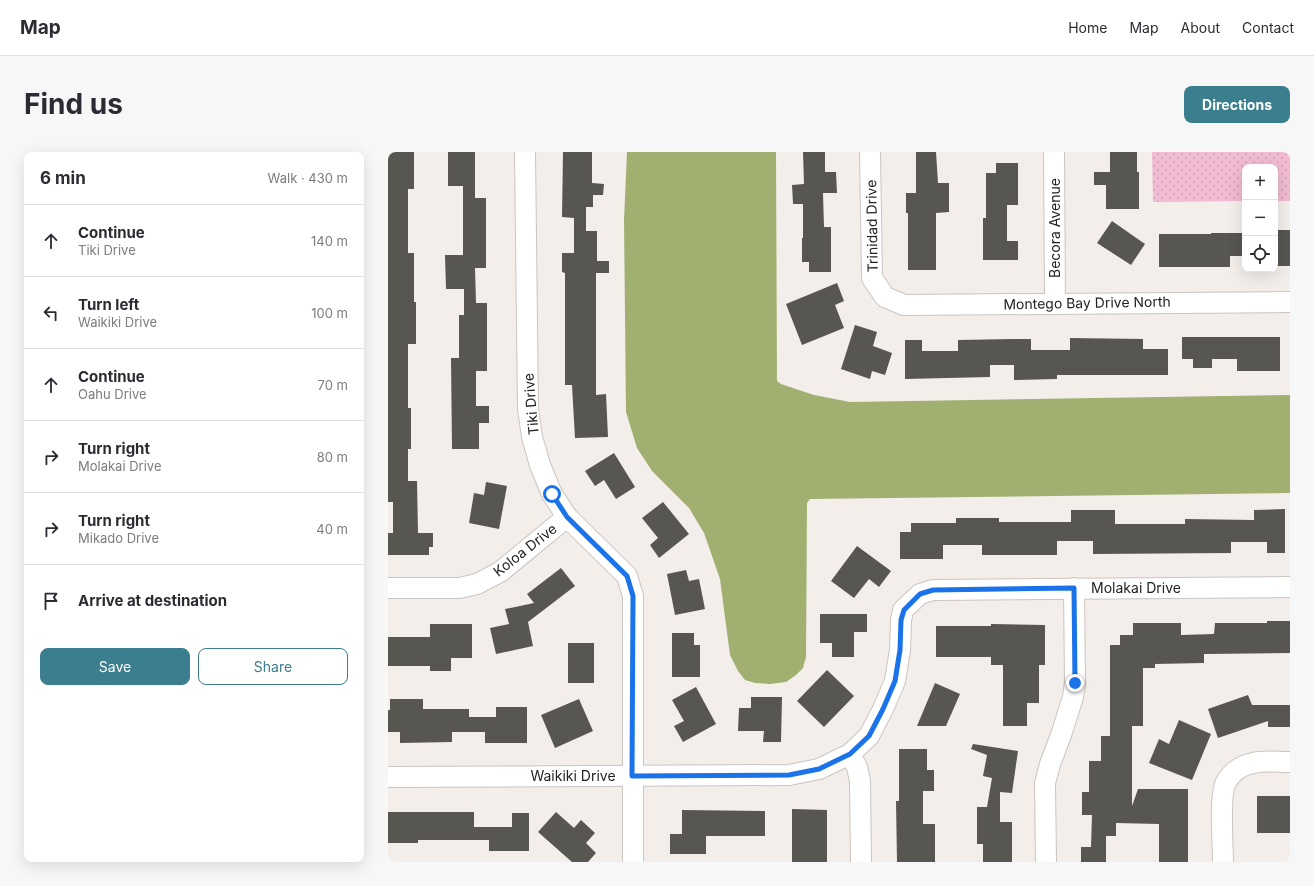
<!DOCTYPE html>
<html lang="en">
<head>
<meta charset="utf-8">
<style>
  body { margin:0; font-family:Inter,sans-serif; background:#f7f7f7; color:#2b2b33 }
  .controls { position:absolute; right:12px; top:12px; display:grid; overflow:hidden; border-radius:8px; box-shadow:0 4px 16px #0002 }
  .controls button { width:36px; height:36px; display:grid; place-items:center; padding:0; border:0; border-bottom:1px solid #e1e1e2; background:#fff; color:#2b2b33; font:20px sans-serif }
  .stop { position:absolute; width:12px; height:12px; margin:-9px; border:3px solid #1a73e8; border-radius:50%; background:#fff }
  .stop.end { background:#1a73e8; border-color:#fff; box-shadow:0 1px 4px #0008 }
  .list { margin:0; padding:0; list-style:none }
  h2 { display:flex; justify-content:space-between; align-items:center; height:52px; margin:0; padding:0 16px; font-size:17px }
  h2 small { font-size:13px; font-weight:400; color:#7c7c81 }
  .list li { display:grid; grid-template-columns:26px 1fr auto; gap:12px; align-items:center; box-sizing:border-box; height:72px; padding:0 16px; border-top:1px solid #e1e1e2 }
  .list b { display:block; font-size:15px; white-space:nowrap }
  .list p { margin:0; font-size:13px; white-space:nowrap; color:#7c7c81 }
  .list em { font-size:13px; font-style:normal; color:#7c7c81 }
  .actions { display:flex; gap:8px; padding:12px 16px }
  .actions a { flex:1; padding:9px 0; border:1px solid #3b7e8e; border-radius:8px; text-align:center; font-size:14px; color:#3b7e8e }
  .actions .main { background:#3b7e8e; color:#fff }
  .icon { flex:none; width:22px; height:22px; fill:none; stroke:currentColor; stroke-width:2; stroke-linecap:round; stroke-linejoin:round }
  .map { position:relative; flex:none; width:902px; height:710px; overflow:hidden; border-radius:8px }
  header { display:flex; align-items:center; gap:24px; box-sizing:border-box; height:56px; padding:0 20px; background:#fff; border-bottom:1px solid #e1e1e2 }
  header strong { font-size:19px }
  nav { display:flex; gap:22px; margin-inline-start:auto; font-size:14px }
  .intro { display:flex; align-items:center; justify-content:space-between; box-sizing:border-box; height:96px; padding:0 24px }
  h1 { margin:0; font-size:28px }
  .button { padding:10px 18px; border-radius:8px; background:#3b7e8e; color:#fff; font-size:14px; font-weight:700 }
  main { display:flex; gap:24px; padding:0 24px }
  aside { flex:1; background:#fff; border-radius:8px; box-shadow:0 4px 16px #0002 }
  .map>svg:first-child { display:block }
</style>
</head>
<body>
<header>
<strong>Map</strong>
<nav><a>Home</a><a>Map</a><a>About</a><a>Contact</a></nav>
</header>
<div class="intro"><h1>Find us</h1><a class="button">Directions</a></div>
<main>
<aside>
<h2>6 min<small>Walk · 430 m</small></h2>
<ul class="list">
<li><svg class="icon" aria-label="ahead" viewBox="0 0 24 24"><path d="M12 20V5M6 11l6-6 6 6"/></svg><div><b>Continue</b><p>Tiki Drive</p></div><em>140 m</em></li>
<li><svg class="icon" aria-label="left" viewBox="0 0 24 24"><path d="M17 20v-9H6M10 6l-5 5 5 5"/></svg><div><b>Turn left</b><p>Waikiki Drive</p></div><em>100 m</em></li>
<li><svg class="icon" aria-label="ahead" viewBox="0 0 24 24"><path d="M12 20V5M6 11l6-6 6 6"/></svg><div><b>Continue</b><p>Oahu Drive</p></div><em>70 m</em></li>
<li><svg class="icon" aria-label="right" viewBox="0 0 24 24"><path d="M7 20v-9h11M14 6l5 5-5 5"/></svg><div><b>Turn right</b><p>Molakai Drive</p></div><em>80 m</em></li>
<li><svg class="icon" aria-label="right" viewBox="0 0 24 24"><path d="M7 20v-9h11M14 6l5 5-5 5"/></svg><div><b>Turn right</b><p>Mikado Drive</p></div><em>40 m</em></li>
<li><svg class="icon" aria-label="arrive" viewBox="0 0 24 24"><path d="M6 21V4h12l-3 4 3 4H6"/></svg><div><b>Arrive at destination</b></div></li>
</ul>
<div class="actions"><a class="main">Save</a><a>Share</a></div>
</aside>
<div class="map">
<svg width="902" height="710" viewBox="0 0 902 710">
  <defs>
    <pattern id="grass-dots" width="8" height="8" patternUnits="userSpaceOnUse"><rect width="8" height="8" fill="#f1bbd2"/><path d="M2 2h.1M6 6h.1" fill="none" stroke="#cea0b4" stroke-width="1.8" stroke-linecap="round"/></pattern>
  </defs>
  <rect width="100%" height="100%" fill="#f3eeea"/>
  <!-- grass -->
  <path fill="url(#grass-dots)" d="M764,0H902V49H887V15H857V49L765,50Z"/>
  <!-- water -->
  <path fill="#a1b071" d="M239,0H388L389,229L393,232L426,243L462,250L902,243V341L422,347L419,351L418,505L415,516L408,523L398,530L382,532L367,531L357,528L350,519L342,503L332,427L316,381L301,356L264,319L249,296L238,260L236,68Z"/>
  <!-- building -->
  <g fill="#585651">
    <path d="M0,0H26V37H20V101H26V150H28V192H20V256H23V297H20V329H29L30,381H45V395H41V403H0V381H5V350H0Z"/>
    <path d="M60,0H87V46H98V116H87L88,151H99V219H88V254H101V271H91V297H64L63,206H71V163H76V137H58L57,103H75V34H60Z"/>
    <path d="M175,0H204V31L216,32L215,43H205V55H198V79H209V109H221V121H208V243L218,242L220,285L187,286L184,233H177V121L174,120V101H186V66L174,65Z"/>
    <path d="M415,0H437V20H448L449,41H435L436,75H443V120H421V110H414V86H415V52H405L404,33L416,32Z"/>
    <path d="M528,0H548L550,31H561V60L548,61V118H520V61H518V41H528Z"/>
    <path d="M722,0H749V20H751V57H718V33H706V20H722Z"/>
    <path d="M608,11H630V53H619V89H630V108H595V66H598V21H608Z"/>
    <path d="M724,69L757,92L743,113L709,91Z"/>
    <rect x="887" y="78" width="15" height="36"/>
    <path d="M823,81H857V104H842V115H771V82H823Z"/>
    <path d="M449,131L456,149L447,153L456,176L414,193L398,152Z"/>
    <path d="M467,173L489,180L485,194L504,201L497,223L484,219L482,227L453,217Z"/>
    <path d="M794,185H892V219H849V207H824V216H805V207H794Z"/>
    <path d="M682,186L755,187V197H780V223H669V227L626,228V213H602V225L517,227V188H534V199H570V188L626,187H643V198H682Z"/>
    <path d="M226,301L247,335L228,347L216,328L207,334L197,319Z"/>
    <path d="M98,330L119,334L111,377L81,371L86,341L96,343Z"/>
    <path d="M275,350L301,382L271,406L262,393L270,386L254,366Z"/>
    <path d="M897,357V401H879V390H843V401L705,402V389H669V403H594V393H555V407H512V380H523V371H568V366H611V370H683V358H727V372H797V367L866,368V358Z"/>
    <path d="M469,394L503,419L491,435L481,427L466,446L443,429Z"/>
    <path d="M173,416L187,434L140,470L145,494L108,502L102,476L121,472L117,457L146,451L139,442Z"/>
    <path d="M298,418L301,429L311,427L317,457L287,463L279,422Z"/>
    <path d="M432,462H479V480H466V505H444V491H432Z"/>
    <path d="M879,469H902V501L816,502V511L767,512V516H755V574H744V654L750,637H800V710H771V672L728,671V684H718V710H693V695H703L704,663H694V640H701V609H713V584H722V493H732V483H745V471H793V483L826,482L827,471H879Z"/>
    <path d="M42,472H84V506H63V519H42V514H0V485H42Z"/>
    <path d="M603,472L657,473V513H651V551H639V574H615V513H603V505H548V474H603Z"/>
    <path d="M284,481H306V493H312V525H284Z"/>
    <rect x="180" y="491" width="26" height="40"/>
    <path d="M439,518L466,544L436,575L409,549Z"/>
    <path d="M547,531L572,542L558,574H529Z"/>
    <path d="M308,535L328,572L295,590L286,574L296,569L284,548Z"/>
    <path d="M860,543L864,553H902V575H880V569L830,586L820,557Z"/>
    <path d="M363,545H394L393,590H375L376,579H350L351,556H363Z"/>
    <path d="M2,547H35V557H81V565H108V555H139V591H97V580H64V590L12,591V580H0V558H2Z"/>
    <path d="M191,547L205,579L167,596L153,563Z"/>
    <path d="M791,568L823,582L804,628L761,611L771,587L781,592Z"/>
    <path d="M585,592L630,599L624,641L612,640V670H624V710H595V692H589V655H599L604,626L595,624L599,603L583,597Z"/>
    <path d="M511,597H539V618H546V639H535V672H547V710H509L508,649H511Z"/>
    <rect x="869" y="644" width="33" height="37"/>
    <path d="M404,657L439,658V710H404Z"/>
    <path d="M294,658L377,659V684H318V702H282V682H294Z"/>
    <path d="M0,660H86V675H124V661H141V699H101V688H30V691H0Z"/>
    <path d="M168,660L186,676L193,668L207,681L198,691L208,701L200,710H184L150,680Z"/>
  </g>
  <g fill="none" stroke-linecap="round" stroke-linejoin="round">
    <!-- minor casing -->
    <g stroke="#cac5c1" stroke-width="22">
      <g id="minor">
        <path d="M137,0L140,257L144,285L152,313L164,342L179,365L239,424L245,444V710"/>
        <path d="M482,0L484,126L497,145L516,153L902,150"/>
        <path d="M666,0L667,151"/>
        <path d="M0,436H71L89,432L112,420L179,365"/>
        <path d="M0,625L401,623L431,617L462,602"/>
        <path d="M473,710L472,629L469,615L462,602L481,584L495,557L507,529L512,498L513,468L515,458L532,442L545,438L902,435"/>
        <path d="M658,710L657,631L662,612L673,583L685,545L687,531L686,436"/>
        <path d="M835,710C835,693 831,643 838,630C844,620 854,613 865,611C876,608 890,610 902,610"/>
      </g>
    </g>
    <!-- minor -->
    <use href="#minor" stroke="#fff" stroke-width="20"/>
  </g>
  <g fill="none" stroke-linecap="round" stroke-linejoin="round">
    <!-- route -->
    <path stroke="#1a73e8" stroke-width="5" d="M164,342L179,365L239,424L245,444L244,624L401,623L431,617L462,602L481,584L495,557L507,529L512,498L513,468L516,458L532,442L545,438L686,436L687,531"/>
  </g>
  <g text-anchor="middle" stroke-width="4" stroke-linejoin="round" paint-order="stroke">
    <!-- street labels -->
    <g font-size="14" fill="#242221" stroke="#fff">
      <text transform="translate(484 74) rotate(-91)" y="5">Trinidad Drive</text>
      <text transform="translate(667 76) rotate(-90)" y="5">Becora Avenue</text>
      <text transform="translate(699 151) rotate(-1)" y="5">Montego Bay Drive North</text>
      <text transform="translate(143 252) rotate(-95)" y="5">Tiki Drive</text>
      <text transform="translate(137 398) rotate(-38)" y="5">Koloa Drive</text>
      <text x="748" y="441">Molakai Drive</text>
      <text x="185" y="629">Waikiki Drive</text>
    </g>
  </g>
</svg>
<div class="controls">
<button>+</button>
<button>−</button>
<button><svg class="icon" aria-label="locate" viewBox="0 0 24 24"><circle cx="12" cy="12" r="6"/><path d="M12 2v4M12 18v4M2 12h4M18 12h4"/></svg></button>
</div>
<div class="stop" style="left:164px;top:342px"></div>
<div class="stop end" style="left:687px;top:531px"></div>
</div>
</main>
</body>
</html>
